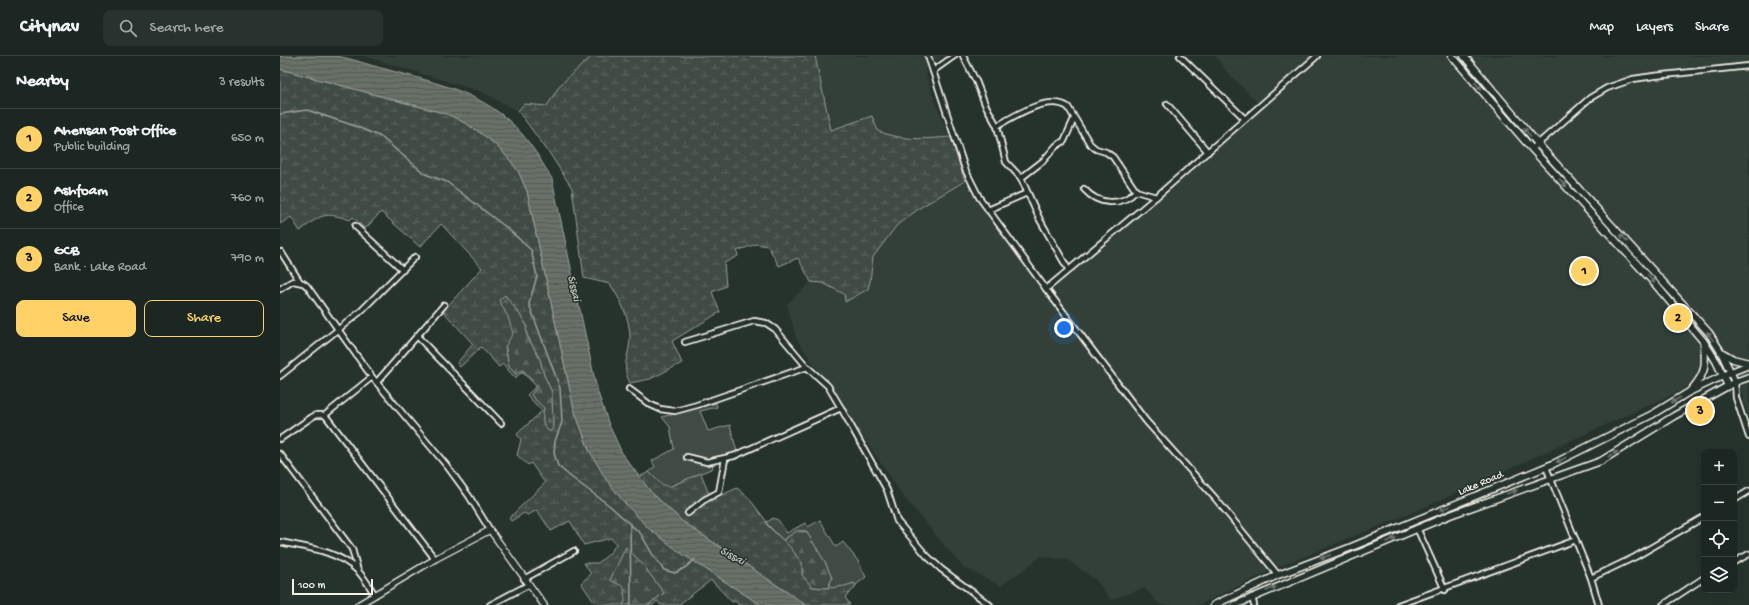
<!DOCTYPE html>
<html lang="en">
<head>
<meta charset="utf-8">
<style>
  body { margin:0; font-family:"Gochi Hand",sans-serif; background:#29322f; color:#f1f3f6 }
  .controls { position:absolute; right:12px; bottom:12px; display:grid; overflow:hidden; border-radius:8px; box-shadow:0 4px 16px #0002 }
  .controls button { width:36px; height:36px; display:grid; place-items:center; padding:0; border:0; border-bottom:1px solid #3a4340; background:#1c2622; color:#f1f3f6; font:20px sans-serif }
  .scale { position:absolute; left:12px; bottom:10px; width:81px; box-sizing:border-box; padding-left:4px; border:2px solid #f4f1e8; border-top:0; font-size:11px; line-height:14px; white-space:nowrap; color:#f4f1e8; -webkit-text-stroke:3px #26332d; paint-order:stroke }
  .you { position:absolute; left:784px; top:272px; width:14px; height:14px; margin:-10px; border:3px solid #fff; border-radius:50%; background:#1a73e8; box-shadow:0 0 0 6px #1a73e833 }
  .badge { display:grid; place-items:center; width:26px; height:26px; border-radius:50%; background:#ffd166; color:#111; font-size:13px; font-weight:700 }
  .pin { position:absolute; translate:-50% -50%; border:2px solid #fff; box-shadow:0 1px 4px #0006 }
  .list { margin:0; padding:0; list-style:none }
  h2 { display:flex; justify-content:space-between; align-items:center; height:52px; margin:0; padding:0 16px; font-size:17px }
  h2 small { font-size:13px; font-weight:400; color:#a0a5a5 }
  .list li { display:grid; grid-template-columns:26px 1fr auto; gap:12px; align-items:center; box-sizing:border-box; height:60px; padding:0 16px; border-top:1px solid #3a4340 }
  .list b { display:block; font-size:15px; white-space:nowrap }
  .list p { margin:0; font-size:13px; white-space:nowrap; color:#a0a5a5 }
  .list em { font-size:13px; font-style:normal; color:#a0a5a5 }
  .actions { display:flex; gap:8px; padding:12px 16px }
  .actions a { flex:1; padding:9px 0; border:1px solid #ffd166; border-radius:8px; text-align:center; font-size:14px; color:#ffd166 }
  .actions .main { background:#ffd166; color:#111 }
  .icon { flex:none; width:22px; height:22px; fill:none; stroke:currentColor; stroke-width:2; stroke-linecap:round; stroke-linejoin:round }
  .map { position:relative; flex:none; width:1469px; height:549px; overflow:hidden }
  header { display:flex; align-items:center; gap:24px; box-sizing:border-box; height:56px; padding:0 20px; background:#1c2622; border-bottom:1px solid #3a4340 }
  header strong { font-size:19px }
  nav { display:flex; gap:22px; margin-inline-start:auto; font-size:14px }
  .search { width:280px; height:36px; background:#29322f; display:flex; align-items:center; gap:10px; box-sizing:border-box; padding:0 14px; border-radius:8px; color:#a0a5a5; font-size:15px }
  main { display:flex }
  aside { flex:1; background:#1c2622 }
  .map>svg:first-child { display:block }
</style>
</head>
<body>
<header>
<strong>Citynav</strong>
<div class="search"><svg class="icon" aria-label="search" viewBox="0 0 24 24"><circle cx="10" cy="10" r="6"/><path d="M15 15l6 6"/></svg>Search here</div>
<nav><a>Map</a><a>Layers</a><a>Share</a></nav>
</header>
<main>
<aside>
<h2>Nearby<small>3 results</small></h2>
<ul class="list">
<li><span class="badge">1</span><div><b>Ahensan Post Office</b><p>Public building</p></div><em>650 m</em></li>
<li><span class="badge">2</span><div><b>Ashfoam</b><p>Office</p></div><em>760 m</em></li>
<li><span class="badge">3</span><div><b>GCB</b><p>Bank · Lake Road</p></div><em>790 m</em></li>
</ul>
<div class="actions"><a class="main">Save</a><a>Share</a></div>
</aside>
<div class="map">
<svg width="1469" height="549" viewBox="0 0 1469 549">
  <defs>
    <pattern id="forest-firs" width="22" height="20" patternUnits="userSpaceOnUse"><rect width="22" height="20" fill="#414b45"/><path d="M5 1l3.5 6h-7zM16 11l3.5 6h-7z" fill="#5d6560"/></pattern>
    <pattern id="wetland-marsh" width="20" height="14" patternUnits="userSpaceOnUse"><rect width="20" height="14" fill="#414b45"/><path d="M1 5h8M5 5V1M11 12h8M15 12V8" fill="none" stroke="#5d6560"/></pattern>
    <pattern id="water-rules" width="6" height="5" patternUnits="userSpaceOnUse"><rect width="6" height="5" fill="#676f68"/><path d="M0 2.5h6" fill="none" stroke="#565a55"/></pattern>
  </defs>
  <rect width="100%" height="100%" fill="#26332d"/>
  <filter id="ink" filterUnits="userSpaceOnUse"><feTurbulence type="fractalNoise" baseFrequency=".025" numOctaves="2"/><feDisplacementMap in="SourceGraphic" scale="8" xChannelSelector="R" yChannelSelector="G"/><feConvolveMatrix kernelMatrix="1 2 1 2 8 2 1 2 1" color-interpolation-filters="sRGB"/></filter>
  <g filter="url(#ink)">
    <!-- built -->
    <path fill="#333f39" d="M84,0H663L645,13L651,34L689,133L765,237L983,52L946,15L936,0H1469V361L1446,292L1404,333L1134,456L1003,509L919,549H880L864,532L831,544L816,524L788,504L762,500L721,530L683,511L623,440L516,282L507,248L531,226L518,202L499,210L488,190L476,188L457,195L458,200L444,207L446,230L432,236L440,256L392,285L402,307L370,323L350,327L345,317L350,280L343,248L330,228L304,222L292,132L270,98L238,55L202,36Z"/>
    <!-- green -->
    <g fill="#414b45" stroke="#9a9e96">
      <path d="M436,347L437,351L420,355L428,375L450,369L457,396L443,401L431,403L433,412L389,431L381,428L369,416L375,411L372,405L394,393L390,371L382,361Z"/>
      <path d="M493,462L498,464L507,477L525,467L528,471L540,464L556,491L563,486L578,505L586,521L576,529L574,527L564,531L548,532L552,522L545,506L526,475H517L503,484L486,467Z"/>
    </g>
    <!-- forest -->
    <g fill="url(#forest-firs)" stroke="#9a9e96">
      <path d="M225,239L239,257L246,268L247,280L260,303L264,319L272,336L273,372L270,376C261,370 262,361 264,352L251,339L258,330L243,314L236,318L229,311L218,244Z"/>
      <path d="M517,475H526L545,506L552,522L548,532L532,531L522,519V507L503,484Z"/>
      <path d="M346,490L364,510L384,537L368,549H343L345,545L330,524Z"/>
    </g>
    <!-- wetland -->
    <g fill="url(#wetland-marsh)" stroke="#9a9e96" fill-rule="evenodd">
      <path d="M312,0H535L551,74L592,60L598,75C622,85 645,83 671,81L685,125L641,151L617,169L593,201L590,225L588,233L565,246L564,238L543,227L531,226L518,202L499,210L488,190L476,188L457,195L458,200L444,207L446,230L432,236L440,256L392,285L402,307L370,323L350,327C340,308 350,300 350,281C350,262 340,243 330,228L304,222L292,132L270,98L238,55L244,48L267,50L280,29Z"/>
      <path d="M0,13L167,58C194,70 221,89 238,115C241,121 244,129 247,135L294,353L309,394L401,497L481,549H459L455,545L452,546L431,524L398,549H381L377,545L373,549H368L384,537L364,510L346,491L330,524L344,531L345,545L343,549H316L301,527L311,518L304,507H318L330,497L336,488L331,482L304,489L290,465L271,475L257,454L248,459L244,457L231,465L229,462L265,427L251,407L248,409L237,399L241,384L237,378L262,355L247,339L256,330L242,316L235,322L223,308L219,311L201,291L180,311L177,307L193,288L163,255L202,212L161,168L140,191L101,156L85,173L73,161L70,164C44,155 41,159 20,175L11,161L0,168ZM225,239L239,257L246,268L247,279L260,303L264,319L272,336L273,372L270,376C261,370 262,360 264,352L251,339L258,330L242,314L236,318L229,311L225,291L233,277L228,261L219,244Z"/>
      <path d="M369,416L381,428L389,431L421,417L428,436L444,438L457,432L468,441L487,466L486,468L510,491L522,507V519L532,531C546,533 561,532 574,527L576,529L575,532L565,541L570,549H526L403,466L371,436L359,421Z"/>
    </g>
    <!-- water -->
    <path fill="url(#water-rules)" stroke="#9fa39b" d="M0,0C18,0 37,0 55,0C71,2 88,9 105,13C148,25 192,33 227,63C247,80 259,101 272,123L317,334L329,369L343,399L371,436L403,466L526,549H481L401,497L368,472L343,445L325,422L309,394L294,353L247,135C244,129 241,121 238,115C221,89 194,70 167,58L0,13Z"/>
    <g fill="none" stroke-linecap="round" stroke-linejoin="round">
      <!-- stream -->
      <g stroke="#9fa39b" stroke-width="1.5">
        <path d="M0,58L27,54L75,70L101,81L145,118L167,126L227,172L251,194L257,220L249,248L280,332L282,366L275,385L274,397L278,410L291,421L330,450L361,478L374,501L384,514L395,517L406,511L415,503"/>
        <path d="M350,549L351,546L350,468"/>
      </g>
      <!-- minor casing -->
      <g stroke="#f4f1e8" stroke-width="8">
        <g id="minor">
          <path d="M648,0L653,15L674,0"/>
          <path d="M683,0L696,25L705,48L717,70L726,106L741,122L760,164L788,213"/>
          <path d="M900,0L965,63"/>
          <path d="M653,15L685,113L699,141L766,233"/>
          <path d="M887,48L928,96"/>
          <path d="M717,70C734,60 768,38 788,51L810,88L816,93L826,96L833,101L856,135L876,141"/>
          <path d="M1252,93L1310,42L1327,32L1353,23L1374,20L1469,10"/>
          <path d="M741,122L763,105L776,90L784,85L794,63"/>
          <path d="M804,133C818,149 841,151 856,135"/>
          <path d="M708,154L747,137"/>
          <path d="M75,170L123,214"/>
          <path d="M1,196L20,226"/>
          <path d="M0,233L13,225L23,227L27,230L92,321L167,410L189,440L210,474"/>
          <path d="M137,280L221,367"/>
          <path d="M405,286L474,265L486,267L495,273L527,311L548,330L561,352"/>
          <path d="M0,320L80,256L135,201"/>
          <path d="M92,321L45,359L155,503"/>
          <path d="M97,326L164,249"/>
          <path d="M1455,326L1456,342L1469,381"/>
          <path d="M349,333L369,348L380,353L395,355L417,349L527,311"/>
          <path d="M0,383L32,361L36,359H45"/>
          <path d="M0,398L72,493L78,515"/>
          <path d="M407,401L427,406L454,400L561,352L607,434L617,465L646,499L661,513L710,549"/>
          <path d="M1266,411L1311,522L1319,549"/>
          <path d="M1454,444L1469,435"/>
          <path d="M408,457L424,444L439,436L445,403"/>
          <path d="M1137,472L1165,534"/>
          <path d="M0,486C28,492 56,494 77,514C84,521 90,531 95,539"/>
          <path d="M1454,506L1469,498"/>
          <path d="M998,519L935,442L866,365L766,233L876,141L1037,0"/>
          <path d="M1311,522L1355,501L1424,461"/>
          <path d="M244,523L294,495"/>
          <path d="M972,541L974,549"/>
          <path d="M210,549L248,529"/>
          <path d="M1118,549L1296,484"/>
          <path d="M1383,549L1424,522"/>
        </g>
      </g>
      <!-- tertiary casing -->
      <g stroke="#f4f1e8" stroke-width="8">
        <path id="tertiary" d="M78,549L155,503L210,474L264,549"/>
      </g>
      <!-- secondary casing -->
      <g stroke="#f4f1e8" stroke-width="9">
        <g id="secondary">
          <path d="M1172,0L1252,93L1376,229L1424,286L1436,305L1448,330"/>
          <path d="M1184,0L1258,88L1429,277L1441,296L1455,326"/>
          <path d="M1441,296L1453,303L1469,307"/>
          <path d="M1411,334C1426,317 1426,310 1424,288"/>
          <path d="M934,549L998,519L1069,492L1273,408L1373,358L1409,336L1451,316L1469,309"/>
          <path d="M955,549L1170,459L1321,405L1394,360L1455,326L1469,321"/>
        </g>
      </g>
      <!-- minor -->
      <use href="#minor" stroke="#26332d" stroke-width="4.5"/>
      <!-- tertiary -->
      <use href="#tertiary" stroke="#26332d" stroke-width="5.5"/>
      <!-- secondary -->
      <use href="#secondary" stroke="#26332d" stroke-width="6"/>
    </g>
    <!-- one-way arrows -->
    <defs><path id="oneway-solid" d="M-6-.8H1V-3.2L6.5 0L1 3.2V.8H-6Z"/></defs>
    <g fill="#6e766e">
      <use href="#oneway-solid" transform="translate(1198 30) rotate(49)"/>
      <use href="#oneway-solid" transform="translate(1247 76) rotate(-130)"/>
      <use href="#oneway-solid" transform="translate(1283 127) rotate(48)"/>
      <use href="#oneway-solid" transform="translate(1344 182) rotate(-133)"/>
      <use href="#oneway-solid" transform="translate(1371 223) rotate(48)"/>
      <use href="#oneway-solid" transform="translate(1430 280) rotate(-126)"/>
      <use href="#oneway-solid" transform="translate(1396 344) rotate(149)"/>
      <use href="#oneway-solid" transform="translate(1333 398) rotate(-30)"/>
      <use href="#oneway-solid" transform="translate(1281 404) rotate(154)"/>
      <use href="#oneway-solid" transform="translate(1232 436) rotate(-20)"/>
      <use href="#oneway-solid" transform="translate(1165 452) rotate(158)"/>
      <use href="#oneway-solid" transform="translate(1111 484) rotate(-24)"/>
      <use href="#oneway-solid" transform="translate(1045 501) rotate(159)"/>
      <use href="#oneway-solid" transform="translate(991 533) rotate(-23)"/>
    </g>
  </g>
  <g text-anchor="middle" stroke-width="3" stroke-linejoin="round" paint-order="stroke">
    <!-- street labels -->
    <g font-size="11" fill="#f4f1e8" stroke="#26332d">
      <text transform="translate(1200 426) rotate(-23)" y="4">Lake Road</text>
    </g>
    <!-- water labels -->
    <g font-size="12" font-style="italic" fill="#bcbdb5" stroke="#26332d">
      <text transform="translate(295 232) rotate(76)" y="4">Sissai</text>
      <text transform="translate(453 499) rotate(29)" y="4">Sissai</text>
    </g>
  </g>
</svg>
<div class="controls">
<button>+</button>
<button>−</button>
<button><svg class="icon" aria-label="locate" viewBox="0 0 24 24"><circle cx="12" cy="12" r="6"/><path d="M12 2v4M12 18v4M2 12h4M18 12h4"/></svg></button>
<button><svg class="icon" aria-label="layers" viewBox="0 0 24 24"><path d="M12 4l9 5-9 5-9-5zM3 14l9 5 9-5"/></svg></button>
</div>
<div class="scale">100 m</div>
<div class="you"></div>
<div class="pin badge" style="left:1304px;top:215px">1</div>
<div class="pin badge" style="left:1398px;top:262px">2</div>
<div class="pin badge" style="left:1420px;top:355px">3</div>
</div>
</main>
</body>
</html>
